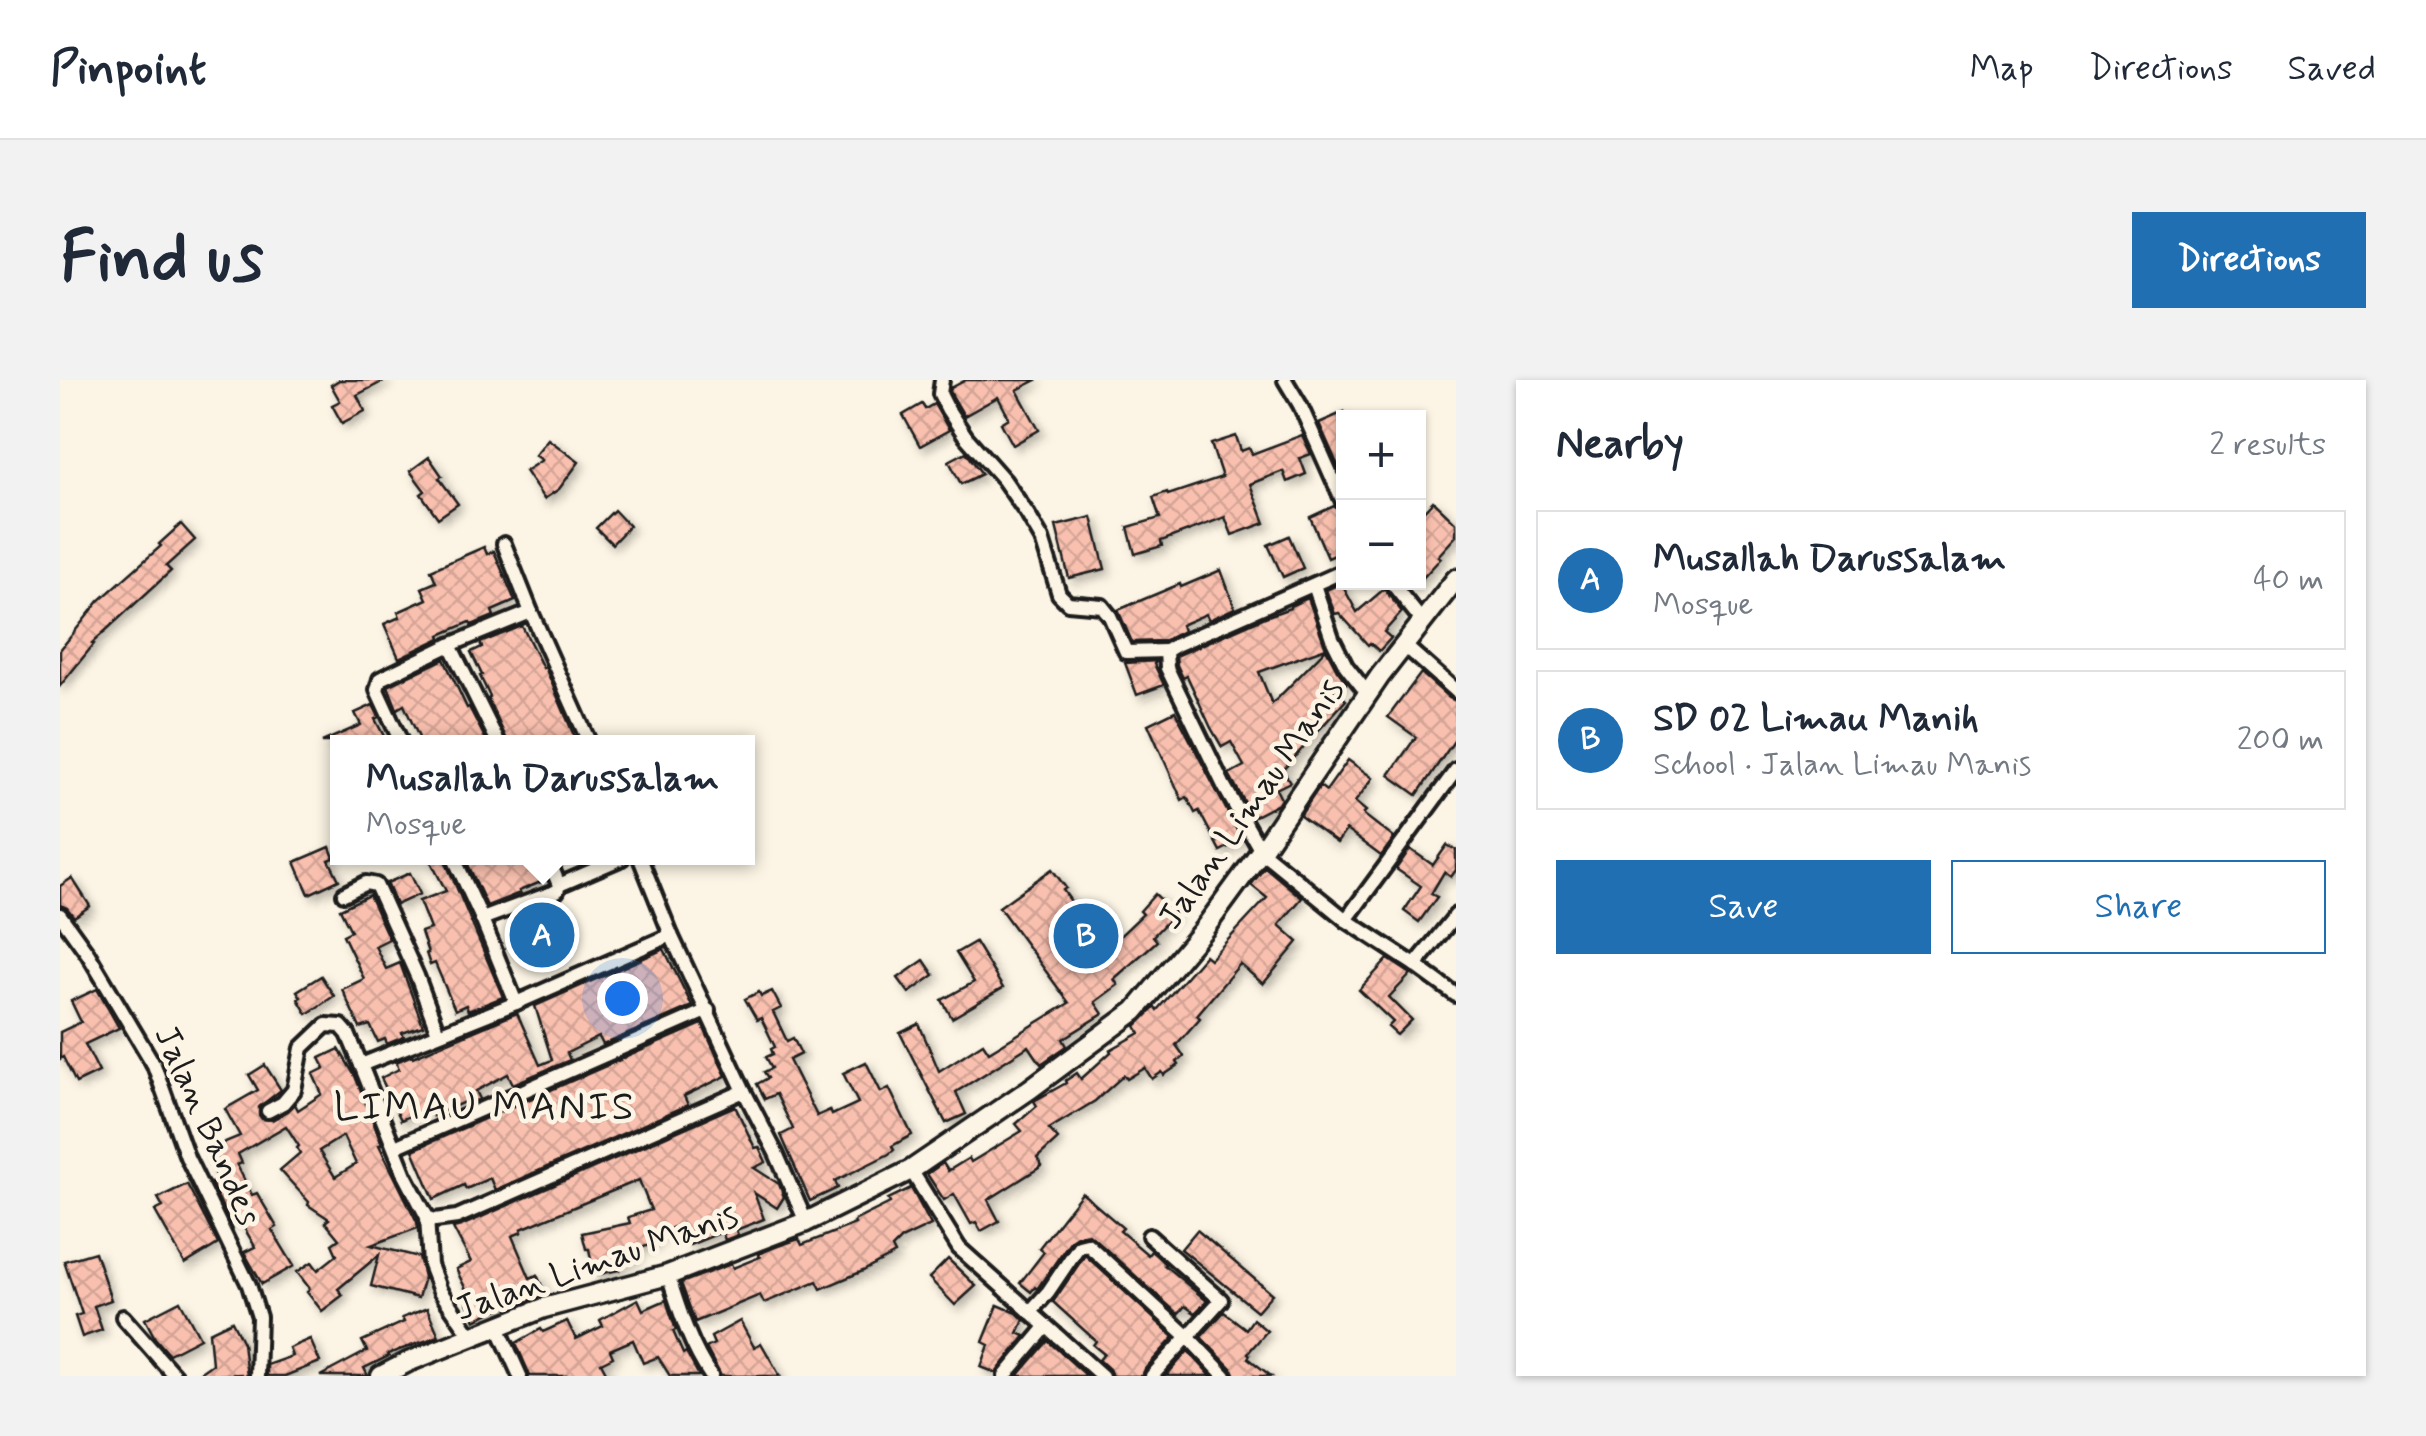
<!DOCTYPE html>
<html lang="en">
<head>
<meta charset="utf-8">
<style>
  body { margin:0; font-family:Mynerve,sans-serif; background:#f2f2f3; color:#1f2937 }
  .controls { position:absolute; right:30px; top:30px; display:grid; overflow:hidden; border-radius:0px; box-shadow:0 2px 8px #0004 }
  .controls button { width:90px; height:90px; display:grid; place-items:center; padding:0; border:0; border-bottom:2px solid #e0e1e3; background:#fff; color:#1f2937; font:50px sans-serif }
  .you { position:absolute; left:562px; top:618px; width:35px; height:35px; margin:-25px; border:8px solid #fff; border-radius:50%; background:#1a73e8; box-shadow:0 0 0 15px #1a73e833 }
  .badge { display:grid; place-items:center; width:65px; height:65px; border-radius:50%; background:#1f6fb2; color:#fff; font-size:32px; font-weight:700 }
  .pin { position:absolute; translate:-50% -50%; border:5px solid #fff; box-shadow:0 2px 10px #0006 }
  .popup { position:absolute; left:270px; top:355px; width:425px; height:130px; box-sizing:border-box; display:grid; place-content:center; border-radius:0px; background:#fff; filter:drop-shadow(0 2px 8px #0005); font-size:32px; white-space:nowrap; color:#747a83 }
  .popup b { font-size:38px; color:#1f2937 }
  .popup::after { content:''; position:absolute; left:50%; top:100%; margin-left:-20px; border:20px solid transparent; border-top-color:#fff }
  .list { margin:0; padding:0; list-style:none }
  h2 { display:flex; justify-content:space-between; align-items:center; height:130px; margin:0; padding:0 40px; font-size:42px }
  h2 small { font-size:32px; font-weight:400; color:#747a83 }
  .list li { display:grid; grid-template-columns:65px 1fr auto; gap:30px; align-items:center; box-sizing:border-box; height:140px; margin:0 20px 20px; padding:0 20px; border:2px solid #e0e1e3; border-radius:0px }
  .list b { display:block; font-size:38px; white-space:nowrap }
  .list p { margin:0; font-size:32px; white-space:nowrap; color:#747a83 }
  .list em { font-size:32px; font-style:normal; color:#747a83 }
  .actions { display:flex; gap:20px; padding:30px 40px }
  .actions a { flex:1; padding:22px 0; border:2px solid #1f6fb2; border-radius:0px; text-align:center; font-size:35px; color:#1f6fb2 }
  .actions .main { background:#1f6fb2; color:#fff }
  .map { position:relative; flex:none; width:1396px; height:996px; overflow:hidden; border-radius:0px }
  header { display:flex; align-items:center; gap:60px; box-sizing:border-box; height:140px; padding:0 50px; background:#fff; border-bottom:2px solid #e0e1e3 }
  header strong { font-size:48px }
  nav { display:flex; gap:55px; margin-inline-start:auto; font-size:35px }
  .intro { display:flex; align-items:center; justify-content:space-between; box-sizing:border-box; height:240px; padding:0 60px }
  h1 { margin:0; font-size:70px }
  .button { padding:25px 45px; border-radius:0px; background:#1f6fb2; color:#fff; font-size:35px; font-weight:700 }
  main { display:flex; gap:60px; padding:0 60px }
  aside { flex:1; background:#fff; border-radius:0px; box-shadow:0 2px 8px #0004 }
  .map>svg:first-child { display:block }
</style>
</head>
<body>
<header>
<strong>Pinpoint</strong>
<nav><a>Map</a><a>Directions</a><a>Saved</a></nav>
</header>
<div class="intro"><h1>Find us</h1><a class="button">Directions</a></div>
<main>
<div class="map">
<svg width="1396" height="996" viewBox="0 0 1396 996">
  <defs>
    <pattern id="building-cross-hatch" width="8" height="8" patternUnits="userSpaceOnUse" patternTransform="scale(2.5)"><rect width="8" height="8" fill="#f9c0af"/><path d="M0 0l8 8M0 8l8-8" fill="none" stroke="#d5a496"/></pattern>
    <filter id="shadow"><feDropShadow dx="4.5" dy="4.5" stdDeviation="5" flood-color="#0004"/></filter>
  </defs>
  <rect width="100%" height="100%" fill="#fcf5e5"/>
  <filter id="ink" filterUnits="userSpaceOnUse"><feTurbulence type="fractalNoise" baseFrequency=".01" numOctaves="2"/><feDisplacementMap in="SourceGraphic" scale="20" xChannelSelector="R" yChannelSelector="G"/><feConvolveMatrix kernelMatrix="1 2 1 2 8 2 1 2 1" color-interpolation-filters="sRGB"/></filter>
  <g filter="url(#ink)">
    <!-- building -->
    <g fill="url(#building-cross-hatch)" stroke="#1c1c1c" stroke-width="2.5" fill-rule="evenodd" filter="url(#shadow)">
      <path d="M279,0H326L297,15L305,31L282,43L272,25L280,21L271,5Z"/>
      <path d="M906,0H977L957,10L979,50L953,65L941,43L949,38L938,17L904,36L890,12L891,8Z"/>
      <path d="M862,24L865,29L874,24L889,50L860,66L843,35Z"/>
      <path d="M1284,32V85L1279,88L1259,43Z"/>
      <path d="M1242,55L1251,74L1240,78L1246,94L1227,102L1223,91L1190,104L1205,143L1172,155L1165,137L1101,161L1102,166L1075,174L1068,147L1100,138L1093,117L1107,112L1108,115L1162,97L1151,64L1176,56L1181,71L1189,68L1192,74Z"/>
      <path d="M488,59L519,82L499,109L484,119L465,91L482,80L475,75Z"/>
      <path d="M906,72L922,94L901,104L889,81Z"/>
      <path d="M369,77L382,96L379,98L398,124L378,138L361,114L365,111L350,91Z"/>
      <path d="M1373,121L1396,143V156L1378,176L1381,178L1358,203V137Z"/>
      <path d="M1274,126L1284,135L1279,139L1284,149V171L1268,178L1250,137Z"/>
      <path d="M554,130L569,146L552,164L536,148Z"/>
      <path d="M1032,137L1045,189L1009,198L996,146Z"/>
      <path d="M121,144L135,160L106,186L111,191L32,263L34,264L0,306V270L39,221L101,166L99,164Z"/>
      <path d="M1229,156L1243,188L1223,197L1208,165Z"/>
      <path d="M424,167L427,174L434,171L455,221L432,231L434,236L412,245L410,242L380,255L381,258L339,278L324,244L340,237L338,232L367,219L362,208L376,202L371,190Z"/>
      <path d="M1161,190L1175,228L1149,240L1146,234L1121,245L1123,251L1103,261L1072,262L1058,230L1120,204L1121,207Z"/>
      <path d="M1281,203L1297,232L1324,209L1342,232L1324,252L1331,258L1319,271L1310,263L1308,265L1279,233L1275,234L1266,210Z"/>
      <path d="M1248,218L1266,268L1199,292L1212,324L1266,269L1277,290L1287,303L1275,310L1286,320L1223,390L1230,402L1216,409L1221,419L1218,424L1193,437L1169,394L1184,386L1171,362L1162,367L1151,348L1127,296L1123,298L1117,285L1116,276L1205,237L1230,228V226Z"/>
      <path d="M462,246L483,288L485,287L515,358L505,362H448L428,319L430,317L420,296L422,295L411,272L422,267L420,263Z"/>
      <path d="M384,279L407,328L409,327L427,362H361L344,325L337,329L328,306Z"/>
      <path d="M1097,281L1094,284L1104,305L1077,315L1065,283Z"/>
      <path d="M1361,293L1389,318L1396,321V358L1357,415L1329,395L1356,357L1328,337Z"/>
      <path d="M313,325L319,337L315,339L327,362H262L301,345L295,333Z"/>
      <path d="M1115,331L1182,460L1160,471L1139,431L1135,433L1127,417L1122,420L1088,344Z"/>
      <path d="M1288,380L1313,398L1295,422L1306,431L1303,434L1334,458L1321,476L1286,450L1277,463L1240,436L1260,406L1266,411Z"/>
      <path d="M1387,465L1396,470V490L1391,497L1384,492L1371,514L1377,517L1359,542L1344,531L1361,506L1336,489L1350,469L1373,485Z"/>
      <path d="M270,467L274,478L269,480L279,500L249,514L235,482Z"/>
      <path d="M369,478H384L443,617L408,631L406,625L395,630L375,583L370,585L366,573H368L361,552L370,549L359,521L386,511Z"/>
      <path d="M405,478H478L486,500L459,511L460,513L427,526Z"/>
      <path d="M1205,487L1242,518L1219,545L1238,562L1203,604L1180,584L1137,635L1140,638L1116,665L1124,676L1117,682L1119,685L1104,695L1102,692L1092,699L1085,688L1067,699L1064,695L1035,721L989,749L998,759L977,778L982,786L928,820L939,841L921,851L916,842L911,844L894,814L884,820L867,794L883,783L888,791L909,778L911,782L962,751L956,744L977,726L974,721L1006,703L1005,701L1017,693L1021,699L1051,672L1050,670L1080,653L1076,646L1095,627L1097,630L1145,575L1150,579L1207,518L1191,505Z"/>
      <path d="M992,489L1006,508L1003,510L1045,570L1083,534L1080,531L1095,514L1115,533L1093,556L1097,561L1054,599L1058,605L1035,622L1043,634L1003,659L1007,666L981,684L969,666L896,712L906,734L886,743L840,653L859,644L879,691L923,663L929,672L1009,623L939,527Z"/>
      <path d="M350,493L360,514L336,525L327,503Z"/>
      <path d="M12,498L30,526L14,537L7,528L0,525V506Z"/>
      <path d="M309,515L329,559L315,566L326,589L340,583L363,646L342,653L344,657L327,664L325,659L318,662L310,645L300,648L282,609L304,599L283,555L291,551L280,529Z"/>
      <path d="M915,562L943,608L892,638L882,620L914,602L896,573Z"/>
      <path d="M604,569L632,626L543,665L539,657L507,673L510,680L453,704L448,694L416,711L420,719L406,725L404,722L373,736L369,727L341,740L321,698L339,689L336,682L352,675L353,677L457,633L480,685L492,680L475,626Z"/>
      <path d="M1328,579L1351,594L1329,617L1352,640L1337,655L1328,647L1333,642L1299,610Z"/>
      <path d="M864,580L874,595L849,613L838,598Z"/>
      <path d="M261,596L274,616L247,634L238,619L241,617L237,611Z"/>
      <path d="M37,609L59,648L25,664L39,692L16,703L3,677L0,679V652L21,642L11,621Z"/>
      <path d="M712,611L721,628L713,632L727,661L733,658L741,674L729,680L757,736L770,730L772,735L798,723L783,693L806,682L821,712L829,708L852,755L832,766L834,770L829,774L775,801L778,808L750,821L721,755L733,749L716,714L705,719L697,704L708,698L704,692L712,688L706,677L713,674L711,669L715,667L701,638L697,640L685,619L699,612L701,616Z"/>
      <path d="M642,644L666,696L624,716L628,725L435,810L430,798L406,809L404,805L374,819L353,770Z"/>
      <path d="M279,669L295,696L322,764L319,765L357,842L358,848L311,865L359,877L364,897L358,918L311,906L319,875L278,909L283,915L262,931L247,912L250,909L237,892L252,882L258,890L277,875L272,864L279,859L265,842L269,839L248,825L249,822L220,790L240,773L237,768L239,766L226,746L178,774L182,783L177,785L192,815L197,813L217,847L212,850L234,886L202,904L184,872L195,867L193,863L179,839L170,843L151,803L158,800L146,770L180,756L165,729L198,710L189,695L205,685L221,710L199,727V735L202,739L212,740L228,731L235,724L238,730L262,714L253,694L265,688L260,678ZM283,756L296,784L275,797L259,771Z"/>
      <path d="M675,726L695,768L699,767L706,782L694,788L719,804L724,817L717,828L694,813L704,839L676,850L678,855L665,860L662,852L630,865L621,844L594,856L596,863L574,870L576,878L558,884L559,890L534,895L529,869H526L522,853L570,843L568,837L591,830L579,800L461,849L462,852L452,856L470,898L477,895L486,915L461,924L459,919L415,940L405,918L409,916L396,889L411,882L393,848L401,846Z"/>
      <path d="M127,804L158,864L125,884L95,831L103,827L98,818Z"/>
      <path d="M851,808L871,845L841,859L832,868L835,874L803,891L761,909L757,901L704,923L700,915L635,942L621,903L671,884L673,888L700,877L698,874L718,866L739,859L742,865L795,844L794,841L830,823L828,819Z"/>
      <path d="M1022,813L1063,848L1060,851L1088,875L1091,871L1097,876L1105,884L1104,885L1147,921L1135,933L1125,926L1118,934L1029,854L1017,856L1011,860L977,909L975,907L971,912L960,903L984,872L979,868Z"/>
      <path d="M1137,850L1212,914L1197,931L1121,869Z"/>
      <path d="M35,872L51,920L34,926L42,950L22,957L15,936L22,934L4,881Z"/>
      <path d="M1025,875L1114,957L1085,989L1082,996H1052L1049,989L1039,980L1044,974L1033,965L1036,961L993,922Z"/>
      <path d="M888,879L916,906L895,925L869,898Z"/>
      <path d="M578,919L583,930L606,920L616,950L613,951L623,974L626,972L639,996H610L598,977L583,983L573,960L550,970L553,977L541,983L548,996H470L456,963L481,949L483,952L507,941L516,959L543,946L540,940Z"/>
      <path d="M120,921L140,958L109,974L95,958L85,939Z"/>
      <path d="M938,925L957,933L964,940L958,953L965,956L936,993L921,987L929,965L923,962Z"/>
      <path d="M367,928L379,956L328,974L329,976L304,988L308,996H260L307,971L302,961L344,942L342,938Z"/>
      <path d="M1164,932L1186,949L1193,939L1207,951L1188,973L1190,975L1188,978L1211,996H1175L1172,989L1141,957Z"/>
      <path d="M172,941L183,963L187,996H181V994L135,996L152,984L149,952Z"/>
      <path d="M680,941L694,967L701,963L720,996H661L646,968L654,964L651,957Z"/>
      <path d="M250,959L260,982L225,996H207V985L232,976L229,968Z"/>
      <path d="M988,961L1027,996H958Z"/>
      <path d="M1128,971L1151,996H1106Z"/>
    </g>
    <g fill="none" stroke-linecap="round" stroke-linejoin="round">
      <!-- street casing -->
      <g stroke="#1c1c1c" stroke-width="20">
        <g id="street">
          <path d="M882,0L880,14L888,30L906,57L944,100L968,135L982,159L999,214L1008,223L1042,226L1050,236L1066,272L1106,271"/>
          <path d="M1225,0L1240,25L1284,124"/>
          <path d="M444,164L471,232L529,362"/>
          <path d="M1284,191L1116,265L1106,271L1107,288L1164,406L1201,471L1286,540"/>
          <path d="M1331,202L1362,241"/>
          <path d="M1254,205L1272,258L1286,286L1308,314"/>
          <path d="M1343,264L1396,311"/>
          <path d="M390,265L438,362"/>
          <path d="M341,362L317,310L320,299L390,265L471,232"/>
          <path d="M1396,390L1286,540L1355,585L1396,615"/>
          <path d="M394,478L422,539L456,623L611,555"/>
          <path d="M580,478L611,555L684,711L716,773L746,842"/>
          <path d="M499,505L562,478"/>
          <path d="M284,514L306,503L316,505L357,596L378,653"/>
          <path d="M0,535L28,574L94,685L127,777L189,905L199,937L197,996"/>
          <path d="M422,539L497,511L499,505L488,478"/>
          <path d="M1355,585L1396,535"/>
          <path d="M301,685L345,795L367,837L375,840L397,837L684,711"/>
          <path d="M208,731L223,723L234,710L242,668L266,645L281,646L288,654L301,685L456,623"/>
          <path d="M335,767L648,630"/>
          <path d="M851,790L899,868L1042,996"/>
          <path d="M367,837L370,885L380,911L412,957"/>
          <path d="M1089,856L1161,920L1092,996"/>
          <path d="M608,895C619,929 630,966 651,996"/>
          <path d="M970,932L988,912L1019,866L1027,864L1128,957L1165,996"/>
          <path d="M63,937L115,996"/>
          <path d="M438,947L460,996"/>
          <path d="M945,996L986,947"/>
        </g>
      </g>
      <!-- secondary casing -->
      <g stroke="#1c1c1c" stroke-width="25">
        <path id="secondary" d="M321,996L348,982L484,928L608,895L746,842L851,790L970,709L1075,631L1144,549L1201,471L1320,296L1396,199"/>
      </g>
      <!-- street -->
      <use href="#street" stroke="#fcf5e5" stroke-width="12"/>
      <!-- secondary -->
      <use href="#secondary" stroke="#fcf5e5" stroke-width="18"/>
    </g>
  </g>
  <g text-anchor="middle" stroke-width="9" stroke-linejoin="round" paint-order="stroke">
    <!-- street labels -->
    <g font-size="35" fill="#1c1c1c" stroke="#fcf5e5">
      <text transform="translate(1190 423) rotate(-55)" y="12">Jalan Limau Manis</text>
      <text transform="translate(149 745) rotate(66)" y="12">Jalan Bandes</text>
      <text transform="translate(536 881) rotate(-19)" y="12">Jalan Limau Manis</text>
    </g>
    <!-- quarter labels -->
    <g font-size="40" letter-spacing="2.5" fill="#1c1c1c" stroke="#fcf5e5">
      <text x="425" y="739">LIMAU MANIS</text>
    </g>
  </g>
</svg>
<div class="controls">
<button>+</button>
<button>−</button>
</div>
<div class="you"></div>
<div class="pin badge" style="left:482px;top:555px">A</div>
<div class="popup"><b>Musallah Darussalam</b>Mosque</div>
<div class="pin badge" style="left:1026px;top:556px">B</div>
</div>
<aside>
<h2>Nearby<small>2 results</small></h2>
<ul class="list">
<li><span class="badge">A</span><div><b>Musallah Darussalam</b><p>Mosque</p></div><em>40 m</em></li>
<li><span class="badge">B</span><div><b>SD 02 Limau Manih</b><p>School · Jalan Limau Manis</p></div><em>200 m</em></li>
</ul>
<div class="actions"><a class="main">Save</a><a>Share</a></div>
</aside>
</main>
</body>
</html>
